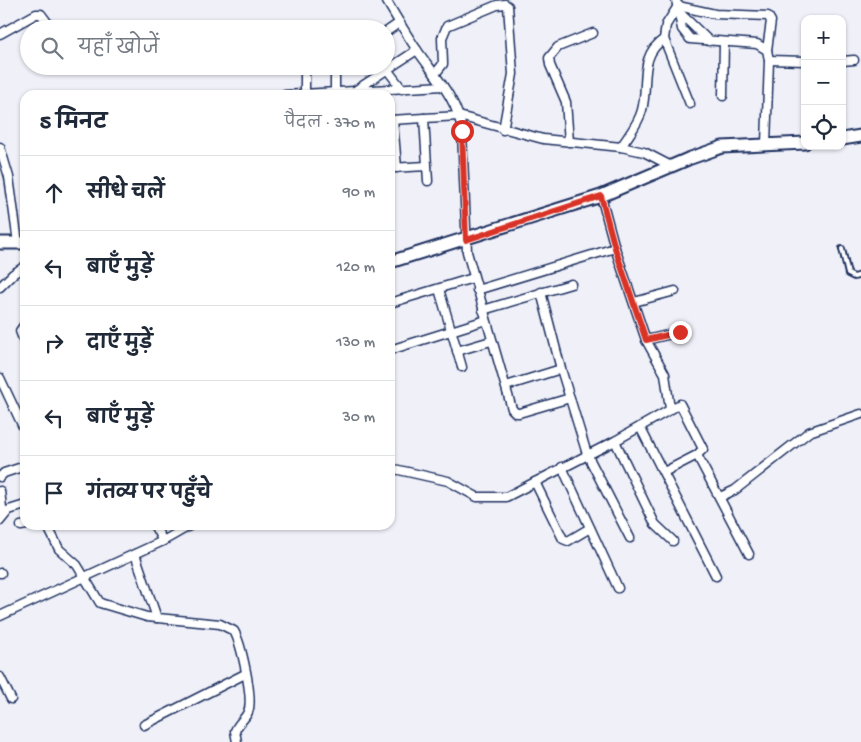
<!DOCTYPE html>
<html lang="hi">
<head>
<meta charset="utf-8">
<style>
  body { margin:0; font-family:"Gochi Hand","Playpen Sans Deva",sans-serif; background:#f2f2f3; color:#1f2937 }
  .controls { position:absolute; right:15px; top:15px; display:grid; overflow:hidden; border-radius:10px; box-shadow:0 1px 4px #0004 }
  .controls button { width:45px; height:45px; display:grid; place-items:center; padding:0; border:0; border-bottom:1px solid #e0e1e3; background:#fff; color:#1f2937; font:25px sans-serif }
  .stop { position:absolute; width:15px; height:15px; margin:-11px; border:4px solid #d93025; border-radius:50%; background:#fff }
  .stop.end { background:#d93025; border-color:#fff; box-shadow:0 1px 5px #0008 }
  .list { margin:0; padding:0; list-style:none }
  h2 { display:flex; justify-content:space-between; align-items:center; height:65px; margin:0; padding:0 20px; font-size:21px }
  h2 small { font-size:16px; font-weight:400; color:#747a83 }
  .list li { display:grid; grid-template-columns:32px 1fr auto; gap:15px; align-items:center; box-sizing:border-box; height:75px; padding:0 20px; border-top:1px solid #e0e1e3 }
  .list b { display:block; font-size:19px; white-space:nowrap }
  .list em { font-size:16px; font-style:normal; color:#747a83 }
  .icon { flex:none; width:28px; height:28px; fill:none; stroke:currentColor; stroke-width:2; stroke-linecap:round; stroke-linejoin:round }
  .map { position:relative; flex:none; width:861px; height:742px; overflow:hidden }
  .search { position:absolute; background:#fff; box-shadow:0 1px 4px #0004; left:20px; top:20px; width:375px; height:55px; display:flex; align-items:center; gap:12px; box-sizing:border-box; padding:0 18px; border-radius:28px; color:#747a83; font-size:19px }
  .panel { position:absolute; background:#fff; box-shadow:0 1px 4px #0004; left:20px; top:90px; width:375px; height:440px; border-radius:15px }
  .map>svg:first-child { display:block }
</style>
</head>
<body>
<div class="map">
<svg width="861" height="742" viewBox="0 0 861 742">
  <rect width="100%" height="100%" fill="#f0f0f9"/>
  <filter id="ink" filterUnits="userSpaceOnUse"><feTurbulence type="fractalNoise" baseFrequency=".02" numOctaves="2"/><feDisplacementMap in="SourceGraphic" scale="10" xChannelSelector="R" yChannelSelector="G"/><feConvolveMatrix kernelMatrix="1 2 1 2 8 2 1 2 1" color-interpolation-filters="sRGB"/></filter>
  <g filter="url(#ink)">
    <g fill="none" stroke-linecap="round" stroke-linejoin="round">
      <!-- lane casing -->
      <g stroke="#1b2f5e" stroke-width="8">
        <path id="lane" d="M842,249L848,274L854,277L861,275"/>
      </g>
      <!-- street casing -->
      <g stroke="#1b2f5e" stroke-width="11">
        <g id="street">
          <path d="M386,0C396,17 406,34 417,50C434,75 458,99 462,131L467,252L512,409L516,413H519L570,398"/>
          <path d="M676,0L682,29L690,39L757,44L767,50L769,60L766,144"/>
          <path d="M681,14L709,41"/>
          <path d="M386,32L399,23"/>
          <path d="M0,34L36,14H41L47,22"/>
          <path d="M769,60L805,61"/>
          <path d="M842,61L854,60"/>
          <path d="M261,66H264"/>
          <path d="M305,66V95"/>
          <path d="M335,66V92"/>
          <path d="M386,68L402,89"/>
          <path d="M435,74L443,64L442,38L447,26L497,5L505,4L508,6L513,74L503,130"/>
          <path d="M356,90L417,50"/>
          <path d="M285,95L443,86"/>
          <path d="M723,96L724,42"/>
          <path d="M690,104L664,39L666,25L678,6L715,14L768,16L771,21L767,50"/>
          <path d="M424,118L428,181"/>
          <path d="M390,120L459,116L543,139L621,147L644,152L671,166"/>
          <path d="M393,120L397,168"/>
          <path d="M569,142L566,102L550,65L549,58L558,47L593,33"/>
          <path d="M0,147L9,177L18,243"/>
          <path d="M621,147C628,136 639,123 642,110C649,84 638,56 664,39"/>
          <path d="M390,168L427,166"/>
          <path d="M601,196L615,248L646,340L665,374L670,409"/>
          <path d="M0,287L13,274L25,266"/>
          <path d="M439,289L462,367"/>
          <path d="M477,290L615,248"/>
          <path d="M541,292L561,369L587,454L630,538"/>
          <path d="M634,302L675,291"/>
          <path d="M390,303L473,278"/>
          <path d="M483,310L571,284"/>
          <path d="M25,324L20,331L25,344"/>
          <path d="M646,340L680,332"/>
          <path d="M390,350L486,320"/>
          <path d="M457,351L491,341"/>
          <path d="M0,378L25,431"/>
          <path d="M506,386L561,369"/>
          <path d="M640,427L716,576"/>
          <path d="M615,441L655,524L673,541"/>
          <path d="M697,455L749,554"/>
          <path d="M562,467L618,588"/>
          <path d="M390,468L448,481L477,497H506L615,441L680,404L703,449L697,455L664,472"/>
          <path d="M0,477L4,473L25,466"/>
          <path d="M535,482L563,539L568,541L590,528"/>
          <path d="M0,491L3,516"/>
          <path d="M720,497L735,490L809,432L861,414"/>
          <path d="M0,521L9,510L25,505"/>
          <path d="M47,525L59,549L77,565L100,603L147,617L220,624L234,631C241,643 254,699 248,712C245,719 238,723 235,731L237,742"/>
          <path d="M154,525L163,541"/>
          <path d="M21,526L26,525"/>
          <path d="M135,554L157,618"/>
          <path d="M0,573H1"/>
          <path d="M0,616L163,541L191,525"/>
          <path d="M0,677L11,699"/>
          <path d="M144,725L245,674"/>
        </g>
      </g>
      <!-- secondary casing -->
      <g stroke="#1b2f5e" stroke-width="15">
        <g id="secondary">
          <path d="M842,139L861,136"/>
          <path d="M0,243H25"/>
          <path d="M390,262L601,196L688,159L722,147L805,143"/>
        </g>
      </g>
      <!-- lane -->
      <use href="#lane" stroke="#fff" stroke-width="4"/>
      <!-- street -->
      <use href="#street" stroke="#fff" stroke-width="8"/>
      <!-- secondary -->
      <use href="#secondary" stroke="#fff" stroke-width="11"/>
    </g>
  </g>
  <g fill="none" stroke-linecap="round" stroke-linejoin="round" filter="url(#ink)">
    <!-- route -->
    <path stroke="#d93025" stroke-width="6" d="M462,131L466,240L601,196L615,248L646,340L680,332"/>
  </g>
</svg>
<div class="controls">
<button>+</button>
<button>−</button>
<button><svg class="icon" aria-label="locate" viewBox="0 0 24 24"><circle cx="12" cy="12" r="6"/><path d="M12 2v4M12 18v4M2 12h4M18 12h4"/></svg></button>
</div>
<div class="stop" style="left:462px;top:131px"></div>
<div class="stop end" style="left:680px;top:332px"></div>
<div class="search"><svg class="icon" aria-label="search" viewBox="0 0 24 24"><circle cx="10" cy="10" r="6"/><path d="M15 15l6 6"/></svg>यहाँ खोजें</div>
<section class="panel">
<h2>5 मिनट<small>पैदल · 370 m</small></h2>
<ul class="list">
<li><svg class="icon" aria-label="ahead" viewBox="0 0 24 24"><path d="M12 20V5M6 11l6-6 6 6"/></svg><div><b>सीधे चलें</b></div><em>90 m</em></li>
<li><svg class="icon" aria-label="left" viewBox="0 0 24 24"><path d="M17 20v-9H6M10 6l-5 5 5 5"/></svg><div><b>बाएँ मुड़ें</b></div><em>120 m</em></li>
<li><svg class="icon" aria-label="right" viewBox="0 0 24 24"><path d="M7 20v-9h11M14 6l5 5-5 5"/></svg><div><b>दाएँ मुड़ें</b></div><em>130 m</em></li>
<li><svg class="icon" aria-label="left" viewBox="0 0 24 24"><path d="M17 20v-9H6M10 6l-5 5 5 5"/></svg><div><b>बाएँ मुड़ें</b></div><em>30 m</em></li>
<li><svg class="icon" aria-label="arrive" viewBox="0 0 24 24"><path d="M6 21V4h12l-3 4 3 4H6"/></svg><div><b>गंतव्य पर पहुँचे</b></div></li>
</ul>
</section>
</div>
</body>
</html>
